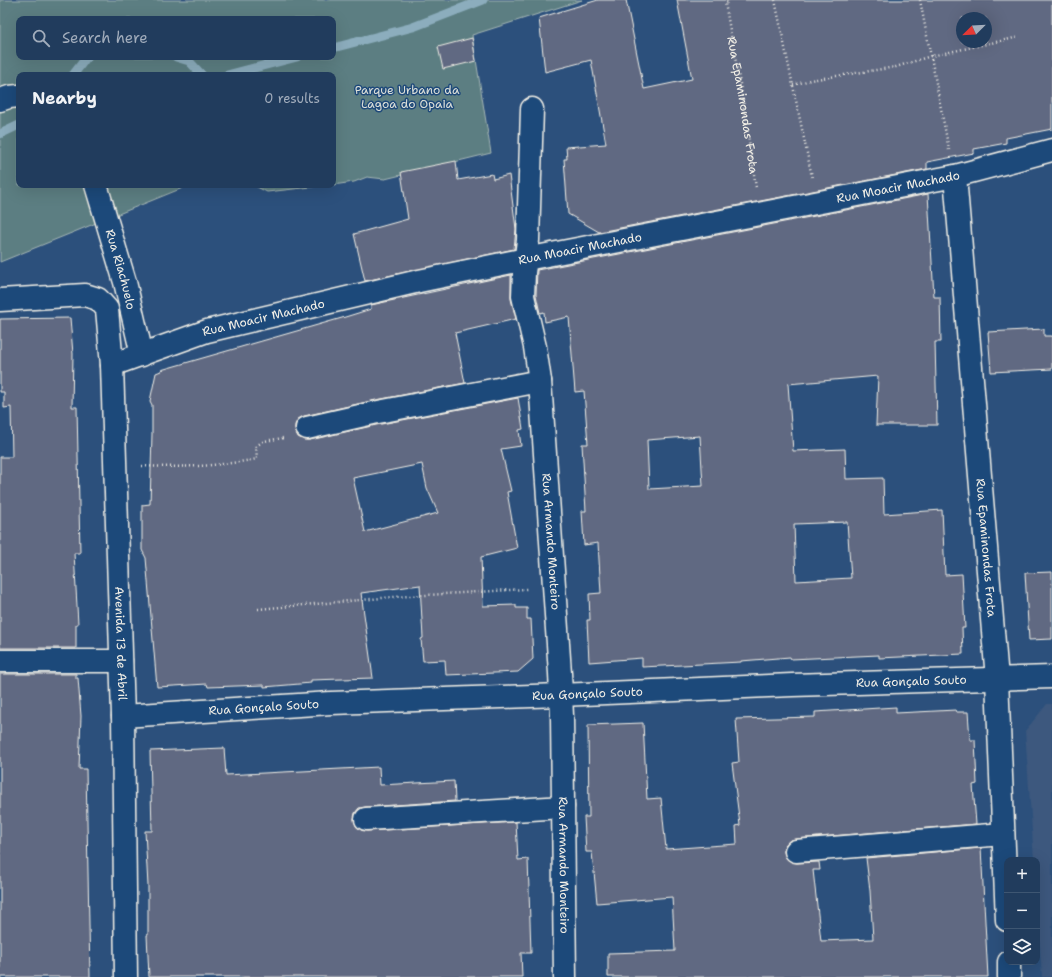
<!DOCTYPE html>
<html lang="en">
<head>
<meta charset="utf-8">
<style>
  body { margin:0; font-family:"Shantell Sans",sans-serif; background:#2d4766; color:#f1f3f6 }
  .controls { position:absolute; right:12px; bottom:12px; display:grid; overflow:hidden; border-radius:8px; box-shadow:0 4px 16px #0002 }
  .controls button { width:36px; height:36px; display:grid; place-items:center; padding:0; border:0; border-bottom:1px solid #3e5672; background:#213c5d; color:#f1f3f6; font:20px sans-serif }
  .compass { position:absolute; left:956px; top:12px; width:36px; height:36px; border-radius:50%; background:#213c5d; box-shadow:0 4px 16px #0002; rotate:246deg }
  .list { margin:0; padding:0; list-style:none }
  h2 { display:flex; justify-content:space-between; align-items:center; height:52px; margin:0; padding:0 16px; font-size:17px }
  h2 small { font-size:13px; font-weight:400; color:#a2adbc }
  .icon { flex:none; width:22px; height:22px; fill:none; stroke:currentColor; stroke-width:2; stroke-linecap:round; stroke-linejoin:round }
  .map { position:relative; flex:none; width:1052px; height:977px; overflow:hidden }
  .search { position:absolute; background:#213c5d; box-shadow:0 4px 16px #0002; left:16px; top:16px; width:320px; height:44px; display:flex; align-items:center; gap:10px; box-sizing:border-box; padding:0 14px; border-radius:8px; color:#a2adbc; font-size:15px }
  .panel { position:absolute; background:#213c5d; box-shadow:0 4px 16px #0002; left:16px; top:72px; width:320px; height:116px; border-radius:8px }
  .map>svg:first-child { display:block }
</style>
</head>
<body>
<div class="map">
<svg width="1052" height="977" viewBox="0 0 1052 977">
  <rect width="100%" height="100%" fill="#2c507c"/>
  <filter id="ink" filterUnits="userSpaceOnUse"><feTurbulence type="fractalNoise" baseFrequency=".025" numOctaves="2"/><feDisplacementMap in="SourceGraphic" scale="8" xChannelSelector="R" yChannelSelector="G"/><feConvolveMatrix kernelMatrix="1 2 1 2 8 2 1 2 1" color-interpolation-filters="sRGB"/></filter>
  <g filter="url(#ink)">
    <!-- built -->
    <path fill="#3c587e" d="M1047,704H1052V977H1042L1037,903V860H1034L1025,731Z"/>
    <!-- green -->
    <g fill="#5b7e82" stroke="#a8b8b5" fill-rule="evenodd">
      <path d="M0,0H582L472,35L491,153L385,179L367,177L354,182L333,185V75H19V185H190L0,262ZM19,19H333V57H19Z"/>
      <path d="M253,185H329L267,192Z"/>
    </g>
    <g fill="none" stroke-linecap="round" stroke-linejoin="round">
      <!-- stream -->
      <g stroke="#8cadbd" stroke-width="9">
        <path d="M333,48L413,27L483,0"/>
        <path d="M176,57L189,61L202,75"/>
        <path d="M73,75L86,58L88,57"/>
        <path d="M227,75L297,57"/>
        <path d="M0,134L19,125"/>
      </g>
    </g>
    <!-- building -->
    <g fill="#606982" stroke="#f4f1e8" fill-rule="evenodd">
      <path d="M598,0H626L644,89L692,79L677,0H1052V129L1006,138V143L974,149V153L927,162V169L599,232L568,214L564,159H567L566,147L606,144L591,60L545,72L539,18ZM962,18H986V42H962Z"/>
      <path d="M472,38L476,61L443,69L438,47Z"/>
      <path d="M456,161L458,180L492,174L493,179L509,175L516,229L514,249L365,281L354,234L408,219L401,172Z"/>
      <path d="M928,194L934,297H940L941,342H935L937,425H876L878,376L788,384L793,451L845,449L846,479L883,478L884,514L942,510L945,575L962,574L965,628H962L963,654L879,658V655L791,659L790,657L741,661V662L642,667V658L589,662L587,620H590L589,594L601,593L598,543L584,545L582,511H586L582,444H588L584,391L575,392L569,317L545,322L544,312L540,313L536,295L537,270ZM700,436L703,486L649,489L647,440ZM847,522L851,578L796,581L794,524Z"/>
      <path d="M511,275V299L516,319L455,333L465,383L371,401L304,416L298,419L295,425V430L298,437L304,440H310L376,425L518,398L523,429L519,430L521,446L501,449L511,491L507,492L517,548L481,557L483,606L516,605V608H527V619H531L533,659L518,672L446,675L445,660L423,661L421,639L423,638L420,585L361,593L373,678L311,680V683L264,687V685L208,687L207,684L157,687L146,558L142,550V505L150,504L152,434V405L150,401L156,373L161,371V370L342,318L371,309V305ZM422,464L427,488L438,513L365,532L353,478Z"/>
      <path d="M70,318L73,354L72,407H77L80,553H74L78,624H76V648H0V457H12L11,407L4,408V392H0V319Z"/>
      <path d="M1044,329V336H1052V369L991,372L988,332Z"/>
      <path d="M1052,572V639L1029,640L1025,573Z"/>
      <path d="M0,674H76V678H78L81,716L79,769H86L90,977H0Z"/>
      <path d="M896,707V713L956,710V712H968L970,740H975L977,784L973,785L976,824L795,839L789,841L785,845L784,852L786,858L791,862L797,863L819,862L820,870H813L821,941L873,939L870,891L866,858L981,848L988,977H608V953L675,951L672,897L597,903L592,852H586L584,817H589L588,725L643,723L647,799L661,798L666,849L737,844L736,826L740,825L732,763L739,762L736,719L815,717V712Z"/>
      <path d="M224,748L226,775L379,767L380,785L454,781L455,801L365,807L359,808L355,813L354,819L356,826L361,830L367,831L516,822L518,860L528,859L531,953H521L522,977H149L147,935H148V886L145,831H152L150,751Z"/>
    </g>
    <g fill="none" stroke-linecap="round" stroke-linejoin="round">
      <!-- minor casing -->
      <g stroke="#f4f1e8" stroke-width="25">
        <g id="minor">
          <path d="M0,100L9,97L19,96"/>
          <path id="s2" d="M532,109L528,240L524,273L523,296L535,347L540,381L560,673L562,716L565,977"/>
          <path id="s3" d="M955,176L997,679L1007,920"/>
          <path id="s4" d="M96,185L125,282L142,355"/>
          <path id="s5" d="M0,300L85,295L98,299L107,309L112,365L123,716L126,977"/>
          <path id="s6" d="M112,365L207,331L419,281L526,259L955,176L1052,150"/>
          <path d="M307,428L373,413L540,381"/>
          <path d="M0,661H121"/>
          <path id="s7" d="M123,716L331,703L560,695L792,685L1052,677"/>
          <path d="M366,819L563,807"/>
          <path d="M796,851L1003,834"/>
          <path d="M1009,962V977"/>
        </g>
      </g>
      <!-- path -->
      <g stroke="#f4f1e8" stroke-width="2.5" stroke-dasharray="1 3" stroke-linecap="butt">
        <path id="s1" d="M728,0L729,2L725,3L743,100L756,188"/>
        <path d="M775,0L812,177"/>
        <path d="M920,0L949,150"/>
        <path d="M793,85L810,80L896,67L931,56L1019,37"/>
        <path d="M142,466C181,468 219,466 257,459L256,446L264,441L283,438"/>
        <path d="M258,609L394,597L527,589"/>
      </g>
      <!-- minor -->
      <use href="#minor" stroke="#1f4a7a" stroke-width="22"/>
    </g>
  </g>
  <g text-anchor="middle" stroke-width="3" stroke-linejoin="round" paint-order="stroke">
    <!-- park labels -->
    <g font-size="12" fill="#dde0d9" stroke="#1f4a7a">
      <text x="407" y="94">Parque Urbano da<tspan x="407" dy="14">Lagoa do Opaia</tspan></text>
    </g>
    <!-- street labels -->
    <g font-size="12" fill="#f4f1e8" stroke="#1f4a7a">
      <text dy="4" stroke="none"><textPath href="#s1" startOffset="110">Rua Epaminondas Frota</textPath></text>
      <text dy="4" stroke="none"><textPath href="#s6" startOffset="807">Rua Moacir Machado</textPath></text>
      <text dy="4" stroke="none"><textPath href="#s6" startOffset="483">Rua Moacir Machado</textPath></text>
      <text dy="4" stroke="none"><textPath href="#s4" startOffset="88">Rua Riachuelo</textPath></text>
      <text dy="4" stroke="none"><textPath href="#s6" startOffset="159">Rua Moacir Machado</textPath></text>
      <text dy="4" stroke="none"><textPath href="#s2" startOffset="435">Rua Armando Monteiro</textPath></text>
      <text dy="4" stroke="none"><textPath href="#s3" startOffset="373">Rua Epaminondas Frota</textPath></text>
      <text dy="4" stroke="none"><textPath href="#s5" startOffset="447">Avenida 13 de Abril</textPath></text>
      <text dy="4" stroke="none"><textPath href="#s7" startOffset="789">Rua Gonçalo Souto</textPath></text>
      <text dy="4" stroke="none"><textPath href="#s7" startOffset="465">Rua Gonçalo Souto</textPath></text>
      <text dy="4" stroke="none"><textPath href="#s7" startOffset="141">Rua Gonçalo Souto</textPath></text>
      <text dy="4" stroke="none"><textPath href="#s2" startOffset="759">Rua Armando Monteiro</textPath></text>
    </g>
  </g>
</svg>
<div class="controls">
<button>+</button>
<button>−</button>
<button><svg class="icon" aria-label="layers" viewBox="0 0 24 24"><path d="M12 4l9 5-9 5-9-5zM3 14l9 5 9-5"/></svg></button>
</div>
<svg class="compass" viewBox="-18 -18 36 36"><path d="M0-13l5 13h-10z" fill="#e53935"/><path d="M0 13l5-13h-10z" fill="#a2adbc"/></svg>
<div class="search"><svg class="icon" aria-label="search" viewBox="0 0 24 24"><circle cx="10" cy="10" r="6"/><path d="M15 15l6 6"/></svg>Search here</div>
<section class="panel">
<h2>Nearby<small>0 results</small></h2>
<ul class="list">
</ul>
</section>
</div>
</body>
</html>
